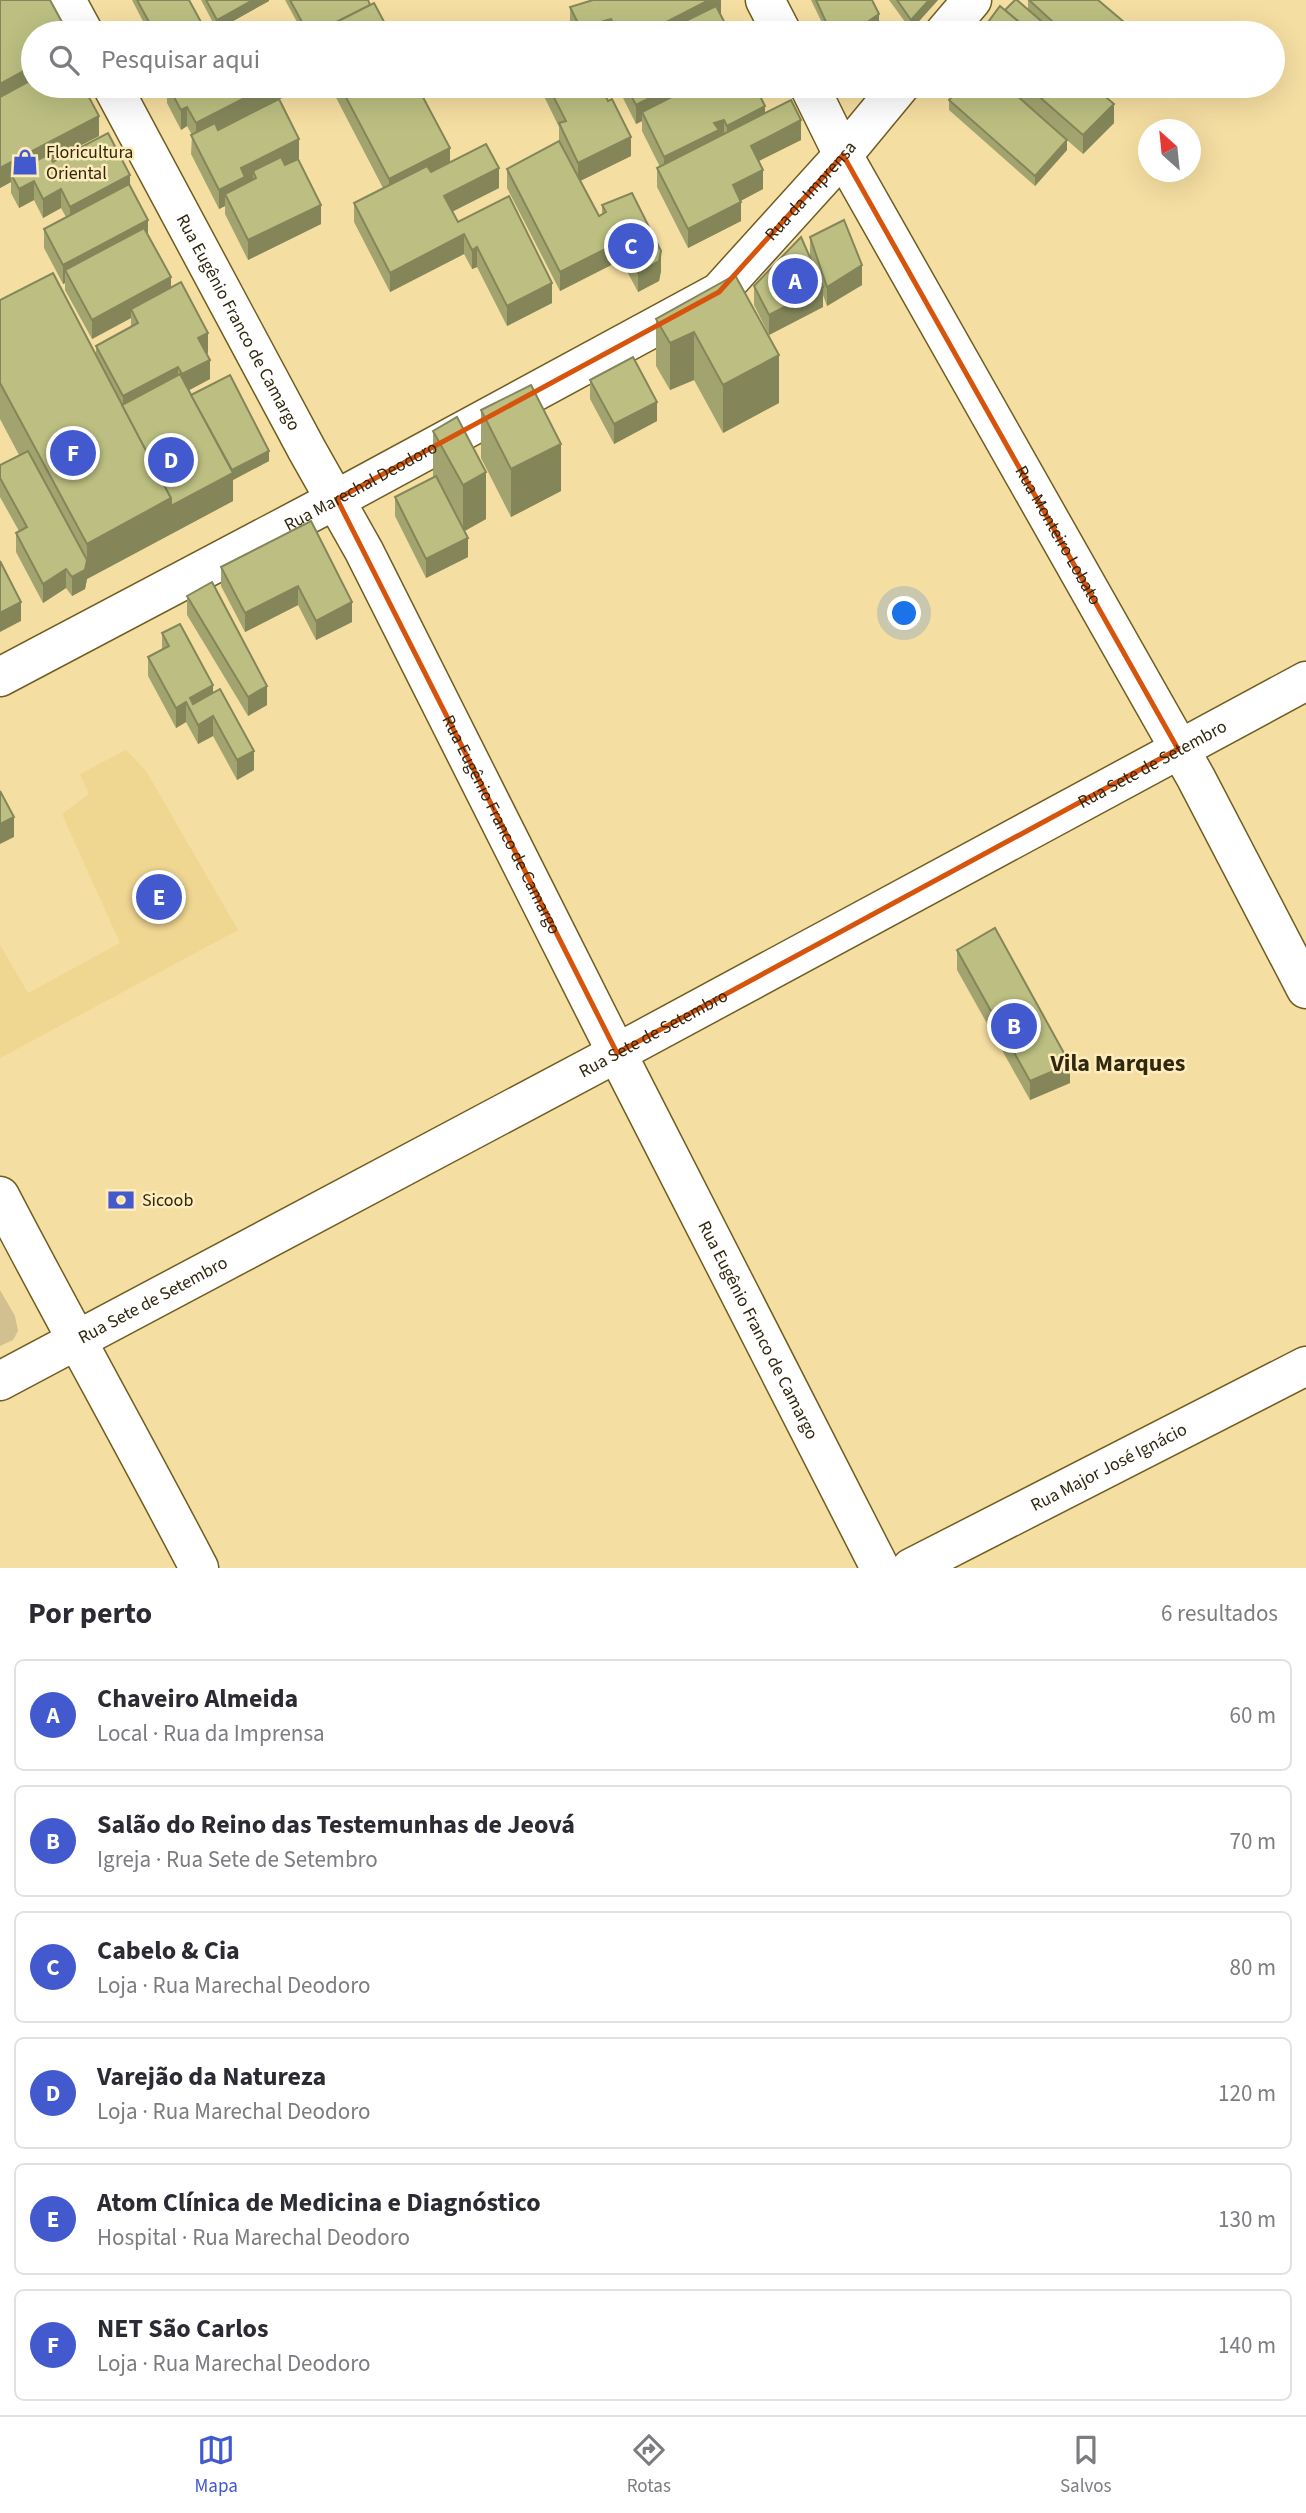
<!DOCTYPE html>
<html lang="pt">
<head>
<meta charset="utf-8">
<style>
  body { margin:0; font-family:"Source Sans 3",sans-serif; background:#f7f7f7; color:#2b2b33 }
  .compass { position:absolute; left:1138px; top:119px; width:63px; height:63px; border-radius:50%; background:#fff; box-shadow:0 7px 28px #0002; rotate:333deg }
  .you { position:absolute; left:905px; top:614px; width:24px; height:24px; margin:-18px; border:5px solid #fff; border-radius:50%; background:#1a73e8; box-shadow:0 0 0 10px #1a73e833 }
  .badge { display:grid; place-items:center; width:46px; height:46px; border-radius:50%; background:#425acd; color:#fff; font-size:23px; font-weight:700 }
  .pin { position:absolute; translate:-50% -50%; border:4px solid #fff; box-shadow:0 2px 7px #0006 }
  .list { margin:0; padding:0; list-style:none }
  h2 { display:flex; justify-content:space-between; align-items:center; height:91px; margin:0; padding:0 28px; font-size:30px }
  h2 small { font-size:23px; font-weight:400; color:#7c7c81 }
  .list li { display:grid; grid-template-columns:46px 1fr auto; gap:21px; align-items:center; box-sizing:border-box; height:112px; margin:0 14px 14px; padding:0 14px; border:2px solid #e1e1e2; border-radius:10px }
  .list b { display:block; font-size:26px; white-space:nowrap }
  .list p { margin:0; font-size:23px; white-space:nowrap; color:#7c7c81 }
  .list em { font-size:23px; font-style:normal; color:#7c7c81 }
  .icon { flex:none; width:38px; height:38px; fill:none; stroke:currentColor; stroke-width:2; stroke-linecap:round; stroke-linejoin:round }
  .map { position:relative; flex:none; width:1306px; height:1568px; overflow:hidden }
  .search { position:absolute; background:#fff; box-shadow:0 7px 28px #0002; left:21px; right:21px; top:21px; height:77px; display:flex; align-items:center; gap:18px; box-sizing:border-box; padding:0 24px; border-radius:38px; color:#7c7c81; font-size:26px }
  .sheet { height:847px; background:#fff }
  nav { display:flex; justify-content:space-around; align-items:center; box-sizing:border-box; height:98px; border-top:2px solid #e1e1e2; background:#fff; font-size:19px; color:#7c7c81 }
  nav a { display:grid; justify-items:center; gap:4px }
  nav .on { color:#425acd }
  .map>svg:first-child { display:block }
</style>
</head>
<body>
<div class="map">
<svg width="1306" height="1568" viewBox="0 0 1306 1568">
  <rect width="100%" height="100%" fill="#f5dea1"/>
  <!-- built -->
  <path fill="#efd691" d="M126,750L146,771L238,930L0,1058V945L28,993L120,943L62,814L89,794L80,774Z"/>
  <!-- green -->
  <path fill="#d2c090" d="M0,1290L15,1316L18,1331L13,1340L0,1346Z"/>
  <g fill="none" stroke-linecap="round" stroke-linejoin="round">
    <!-- street casing -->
    <g stroke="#715d21" stroke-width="41">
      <g id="street">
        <path d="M66,0L84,33"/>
        <path d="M765,0L782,33"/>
        <path id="s1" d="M112,86L307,450L364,551L604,1028L880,1568"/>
        <path id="s2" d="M809,86L843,155L1196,778L1306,989"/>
        <path d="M0,1196C65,1321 134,1443 199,1568"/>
        <path id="s3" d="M0,1381L617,1053L1306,681"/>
        <path id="s4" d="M911,1568L1306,1366"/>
      </g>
    </g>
    <!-- secondary casing -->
    <g stroke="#715d21" stroke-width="41">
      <g id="secondary">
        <path d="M944,33L972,0"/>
        <path id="s5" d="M0,677L337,499L719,292L843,155L900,86"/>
      </g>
    </g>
    <!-- street -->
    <use href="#street" stroke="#fff" stroke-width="38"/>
    <!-- secondary -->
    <use href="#secondary" stroke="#fff" stroke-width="38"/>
  </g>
  <!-- wall -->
  <g fill="#a2a46f">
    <path d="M132,0H189L201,32L198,33H149Z"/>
    <path d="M201,0H269V1L217,30Z"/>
    <path d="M285,0H368L390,33H303Z"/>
    <path d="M721,0V13L720,14L730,33H573L570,27V7Z"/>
    <path d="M811,0H872L879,24L865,33H827Z"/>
    <path d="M889,0H938L911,30Z"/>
    <path d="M1028,0H1098L1137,33H980L1005,10L1042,22L1028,9Z"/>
    <path d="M33,33L99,136L52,160L53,162L130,185L148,236L171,287L208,353H206L210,379L189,390L191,395L269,461L233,480V501L87,579L85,589L72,596L66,588L43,603L16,552V533L19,531L0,497V465L19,455L0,419V300L96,356V346L131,327V318L92,339L65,290V283L63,284L44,248V229L66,217L61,208L43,218L34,200L19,208L11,193V182L0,188Z"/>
    <path d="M167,86H290V94L279,99L299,158L285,165L321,224L248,260L225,214V206L219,209L191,154L192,135L187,126L181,130L167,103Z"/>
    <path d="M330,86H417L450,162L499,188L452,211L458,222L552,303L507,326L477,267L472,269L464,254L390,292L354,222V203L383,188Z"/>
    <path d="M539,86H600L631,156L580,181L599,216L602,214V205L661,271L659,281L638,292L621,260L560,291L507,188V169L559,141V127Z"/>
    <path d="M617,86H688V89L765,114L801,140L758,161L763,189L740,201L741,221L688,248L657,187V168L660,167L642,131V121L636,124Z"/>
    <path d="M962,86H1093L1114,123L1083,154L1059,133L1067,150L1035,186L949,110V100Z"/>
    <path d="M810,237L862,285L827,306L823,295V307L769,335L754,305V286L810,256Z"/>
    <path d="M735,275L779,403L723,433L694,380L670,390L656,366V319Z"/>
    <path d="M590,380L657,421L614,444L590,399Z"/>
    <path d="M481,410L561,491L511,517L481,458Z"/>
    <path d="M433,431L486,519L464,531L468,557L426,578L395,516V497L433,477Z"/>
    <path d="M311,521L352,622L316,640L298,605L245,632L221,586V567Z"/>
    <path d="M187,596L267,705L248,716L187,615Z"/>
    <path d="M162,633L213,693L254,770L237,780L213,736L198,744L186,722L176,728L148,676V657L162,650Z"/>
    <path d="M957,950L1070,1083L1030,1100L957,970Z"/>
  </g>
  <!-- shaded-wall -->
  <g fill="#84865a">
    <path d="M253,0H269V1L217,30V20Z"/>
    <path d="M709,0H721V13L682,33H645Z"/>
    <path d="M929,0H938L911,30V20Z"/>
    <path d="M879,14V24L865,33H851Z"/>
    <path d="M611,19V33H601V22Z"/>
    <path d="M201,22V32L198,33H179Z"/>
    <path d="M33,66V86L0,112V84Z"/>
    <path d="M268,86H290V94L196,142V123Z"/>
    <path d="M673,86H688V97L642,112V121L636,124V105Z"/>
    <path d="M1114,104V123L1083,154V135Z"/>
    <path d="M765,106V125L727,145V126Z"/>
    <path d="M187,107V126L181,130V110Z"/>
    <path d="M99,116V136L14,180L11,174V182L0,188V168Z"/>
    <path d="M724,120V139L664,176V157L714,123Z"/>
    <path d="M801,120V140L751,165V146Z"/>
    <path d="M631,137V156L578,182V163Z"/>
    <path d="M299,139V158L256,180L253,171V181L225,194V206L219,209V190L241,168Z"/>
    <path d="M1067,140V150L1035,186V176Z"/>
    <path d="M450,148V167L389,198V179Z"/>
    <path d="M499,168V188L444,216V196Z"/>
    <path d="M763,170V189L733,205V185Z"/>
    <path d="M130,175V195L70,226V207Z"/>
    <path d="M34,181V200L19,208V189Z"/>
    <path d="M61,189V208L43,218V199Z"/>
    <path d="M741,202V221L688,248V229Z"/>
    <path d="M321,205V224L248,260V240Z"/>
    <path d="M148,220V239L65,270V283L63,284V265Z"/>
    <path d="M464,234V254L390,292V273Z"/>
    <path d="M621,241V260L560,291V272Z"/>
    <path d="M477,247V267L472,269V250Z"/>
    <path d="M661,251V271L659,281L638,292V273Z"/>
    <path d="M862,265V285L827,306V287Z"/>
    <path d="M171,277V297L131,309V318L92,339V320Z"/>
    <path d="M552,283V303L507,326V306Z"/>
    <path d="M823,287V307L769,335V315Z"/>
    <path d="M694,332V380L670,390V343Z"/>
    <path d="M208,333V353L198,358V338Z"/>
    <path d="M779,355V403L723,433V385Z"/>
    <path d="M210,360V379L182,394V374Z"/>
    <path d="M178,367V387L123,416V396Z"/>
    <path d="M657,402V421L614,444V424Z"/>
    <path d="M561,444V491L511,517V469Z"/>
    <path d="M269,451V461L233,480V501L87,579L85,589L72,596V577L87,560V544L171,498L223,475Z"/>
    <path d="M486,472V519L463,532V485Z"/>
    <path d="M468,538V557L426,578V559Z"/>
    <path d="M66,569V588L43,603V584Z"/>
    <path d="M298,586V605L245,632V613Z"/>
    <path d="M21,602V621L0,632V613Z"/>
    <path d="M352,602V622L316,640V621Z"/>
    <path d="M213,685V704L193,716L190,698Z"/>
    <path d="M267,686V705L248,716V697Z"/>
    <path d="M186,702V722L176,728V708Z"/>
    <path d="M213,716V736L198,744V725Z"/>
    <path d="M254,751V770L237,780V760Z"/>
    <path d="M14,817V837L0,844V824Z"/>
    <path d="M1070,1064V1083L1030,1100V1081Z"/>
  </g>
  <!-- building -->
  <g fill="#bcbf81" stroke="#84865a" stroke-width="2">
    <path d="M0,0H50L68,33H33V66L0,84Z"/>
    <path d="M137,0H189L201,22L179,33H155Z"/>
    <path d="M206,0H253L217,20Z"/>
    <path d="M290,0H368L370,5L315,33H308Z"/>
    <path d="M593,0H709L645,33H618L611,19L601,22L606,33H583L570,7Z"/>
    <path d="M816,0H872L879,14L851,33H831Z"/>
    <path d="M897,0H929L911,20Z"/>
    <path d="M1015,0H1017L1055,33H1032L1005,10Z"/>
    <path d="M1029,0H1098L1137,33H1065Z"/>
    <path d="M374,3L390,33H315Z"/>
    <path d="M716,6L730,33H661Z"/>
    <path d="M1000,6L1032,33H980Z"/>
    <path d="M33,79V86H83L99,116L0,168V97Z"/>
    <path d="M168,86H268L196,123L187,107L181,110Z"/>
    <path d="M340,86H417L450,148L389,179Z"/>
    <path d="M548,86H600L608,101L612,99L631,137L578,163L559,123L566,121Z"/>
    <path d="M626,86H673L636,105Z"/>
    <path d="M693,86H755L765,106L727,126L724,120L714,123L719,130L664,157L642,112Z"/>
    <path d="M962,86H1006L1067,140L1035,176L949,100Z"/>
    <path d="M1027,86H1093L1114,104L1083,135Z"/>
    <path d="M279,99L299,139L241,168L245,177L219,190L191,135L215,123L218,130Z"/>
    <path d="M791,100L801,120L751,146L763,170L733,185L741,202L688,229L657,168Z"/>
    <path d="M108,133L130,175L70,207L61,189L43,199L34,181L19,189L11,174L49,154L53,162Z"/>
    <path d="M559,141L599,216L606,212L602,205L632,193L661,251L659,261L638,273L621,241L560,272L507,169Z"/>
    <path d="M486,144L499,168L444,196L458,222L509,196L552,283L507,306L477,247L472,250L464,234L390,273L354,203L427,166L431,172Z"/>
    <path d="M281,157L285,165L298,159L321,205L248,240L225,194L256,178L253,171Z"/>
    <path d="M129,184L148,220L63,265L44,229Z"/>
    <path d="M844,220L862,265L827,287L810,237Z"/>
    <path d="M144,228L171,277L92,320L65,270Z"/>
    <path d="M801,237L823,287L769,315L754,286Z"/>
    <path d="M53,273L171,498L87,544L0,383V300Z"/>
    <path d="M735,275L779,355L723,385L694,332L670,343L656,319Z"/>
    <path d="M181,282L208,333L198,338L210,360L182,374L178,367L123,396L96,346L138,323L131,309Z"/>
    <path d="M633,357L657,402L614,424L590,380Z"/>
    <path d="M180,374L233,473L171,506V498L122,405Z"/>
    <path d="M230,375L269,451L232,470L191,395Z"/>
    <path d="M531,385L561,444L511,469L481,410Z"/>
    <path d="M457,417L486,472L463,485L433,431Z"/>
    <path d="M28,451L87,560L85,570L72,577L66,569L43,584L16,533L27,527L0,478V465Z"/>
    <path d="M436,476L468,538L426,559L395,497Z"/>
    <path d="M311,521L352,602L316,621L298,586L245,613L221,567Z"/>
    <path d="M0,561L21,602L0,613Z"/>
    <path d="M212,582L267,686L248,697L187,596Z"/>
    <path d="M180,624L213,685L190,698L193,704L220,689L254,751L237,760L213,716L198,725L186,702L176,708L148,657L169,646L162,633Z"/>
    <path d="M0,791L14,817L0,824Z"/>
    <path d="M995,928L1070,1064L1030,1081L957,950Z"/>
  </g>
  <!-- marked area -->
  <path fill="none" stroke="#d6540c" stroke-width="5" stroke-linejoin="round" d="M843,155L1178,749L617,1053L337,499L719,292Z"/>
  <!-- icons -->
  <defs>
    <g id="shop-bare" transform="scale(2.1)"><path d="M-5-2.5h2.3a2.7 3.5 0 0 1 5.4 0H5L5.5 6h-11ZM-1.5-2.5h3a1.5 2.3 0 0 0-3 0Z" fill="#425acd" stroke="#feecbc" stroke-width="2.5" paint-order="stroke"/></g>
    <g id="bank-bare" transform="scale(2.1)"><path d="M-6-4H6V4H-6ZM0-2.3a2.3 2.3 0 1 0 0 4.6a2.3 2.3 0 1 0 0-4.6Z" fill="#425acd" stroke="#feecbc" stroke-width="2.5" paint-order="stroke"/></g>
  </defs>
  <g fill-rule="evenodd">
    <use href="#shop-bare" x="25" y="162"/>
    <use href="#bank-bare" x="121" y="1200"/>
  </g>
  <g text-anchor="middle" stroke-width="5" stroke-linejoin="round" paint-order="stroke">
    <!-- poi labels -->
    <g font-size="18" fill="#30270f" stroke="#feecbc" text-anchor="start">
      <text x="46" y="158">Floricultura<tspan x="46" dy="21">Oriental</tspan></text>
      <text x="142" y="1206">Sicoob</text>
    </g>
    <!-- street labels -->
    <g font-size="18" fill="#30270f" stroke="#feecbc">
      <text dy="6" stroke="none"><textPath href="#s5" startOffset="952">Rua da Imprensa</textPath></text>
      <text dy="6" stroke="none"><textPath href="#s1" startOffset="268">Rua Eugênio Franco de Camargo</textPath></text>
      <text dy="6" stroke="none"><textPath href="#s5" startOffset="408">Rua Marechal Deodoro</textPath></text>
      <text dy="6" stroke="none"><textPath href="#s2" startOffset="514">Rua Monteiro Lobato</textPath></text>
      <text dy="6" stroke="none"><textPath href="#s3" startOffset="1307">Rua Sete de Setembro</textPath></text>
      <text dy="6" stroke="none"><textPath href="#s1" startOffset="835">Rua Eugênio Franco de Camargo</textPath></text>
      <text dy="6" stroke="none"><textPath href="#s3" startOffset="740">Rua Sete de Setembro</textPath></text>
      <text dy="6" stroke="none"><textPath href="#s3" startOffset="173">Rua Sete de Setembro</textPath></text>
      <text dy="6" stroke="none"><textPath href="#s1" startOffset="1402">Rua Eugênio Franco de Camargo</textPath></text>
      <text dy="6" stroke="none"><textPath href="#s4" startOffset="222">Rua Major José Ignácio</textPath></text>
    </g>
    <!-- district labels -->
    <g font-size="24" font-weight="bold" fill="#30270f" stroke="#feecbc">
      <text x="1118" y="1071">Vila Marques</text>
    </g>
  </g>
</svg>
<svg class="compass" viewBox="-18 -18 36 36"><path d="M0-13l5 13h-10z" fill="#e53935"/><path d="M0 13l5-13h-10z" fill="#7c7c81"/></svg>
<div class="you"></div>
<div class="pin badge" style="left:795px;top:281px">A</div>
<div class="pin badge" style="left:1014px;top:1026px">B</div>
<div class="pin badge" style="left:631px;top:246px">C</div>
<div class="pin badge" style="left:171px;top:460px">D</div>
<div class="pin badge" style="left:159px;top:897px">E</div>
<div class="pin badge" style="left:73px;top:453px">F</div>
<div class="search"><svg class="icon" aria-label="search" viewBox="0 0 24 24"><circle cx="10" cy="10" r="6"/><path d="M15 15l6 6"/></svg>Pesquisar aqui</div>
</div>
<section class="sheet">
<h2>Por perto<small>6 resultados</small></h2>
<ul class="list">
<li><span class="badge">A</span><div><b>Chaveiro Almeida</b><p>Local · Rua da Imprensa</p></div><em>60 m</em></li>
<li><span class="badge">B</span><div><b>Salão do Reino das Testemunhas de Jeová</b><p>Igreja · Rua Sete de Setembro</p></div><em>70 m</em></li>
<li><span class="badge">C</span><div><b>Cabelo &amp; Cia</b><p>Loja · Rua Marechal Deodoro</p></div><em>80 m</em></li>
<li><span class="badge">D</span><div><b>Varejão da Natureza</b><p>Loja · Rua Marechal Deodoro</p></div><em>120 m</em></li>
<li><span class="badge">E</span><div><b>Atom Clínica de Medicina e Diagnóstico</b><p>Hospital · Rua Marechal Deodoro</p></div><em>130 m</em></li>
<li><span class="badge">F</span><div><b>NET São Carlos</b><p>Loja · Rua Marechal Deodoro</p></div><em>140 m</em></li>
</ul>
</section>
<nav>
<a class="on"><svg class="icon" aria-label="map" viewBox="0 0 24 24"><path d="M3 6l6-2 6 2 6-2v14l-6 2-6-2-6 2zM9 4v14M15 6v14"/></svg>Mapa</a>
<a><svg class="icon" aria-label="directions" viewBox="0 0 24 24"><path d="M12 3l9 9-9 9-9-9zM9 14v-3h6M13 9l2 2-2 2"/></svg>Rotas</a>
<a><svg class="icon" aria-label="saved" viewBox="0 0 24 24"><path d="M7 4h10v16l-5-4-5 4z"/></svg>Salvos</a>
</nav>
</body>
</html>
